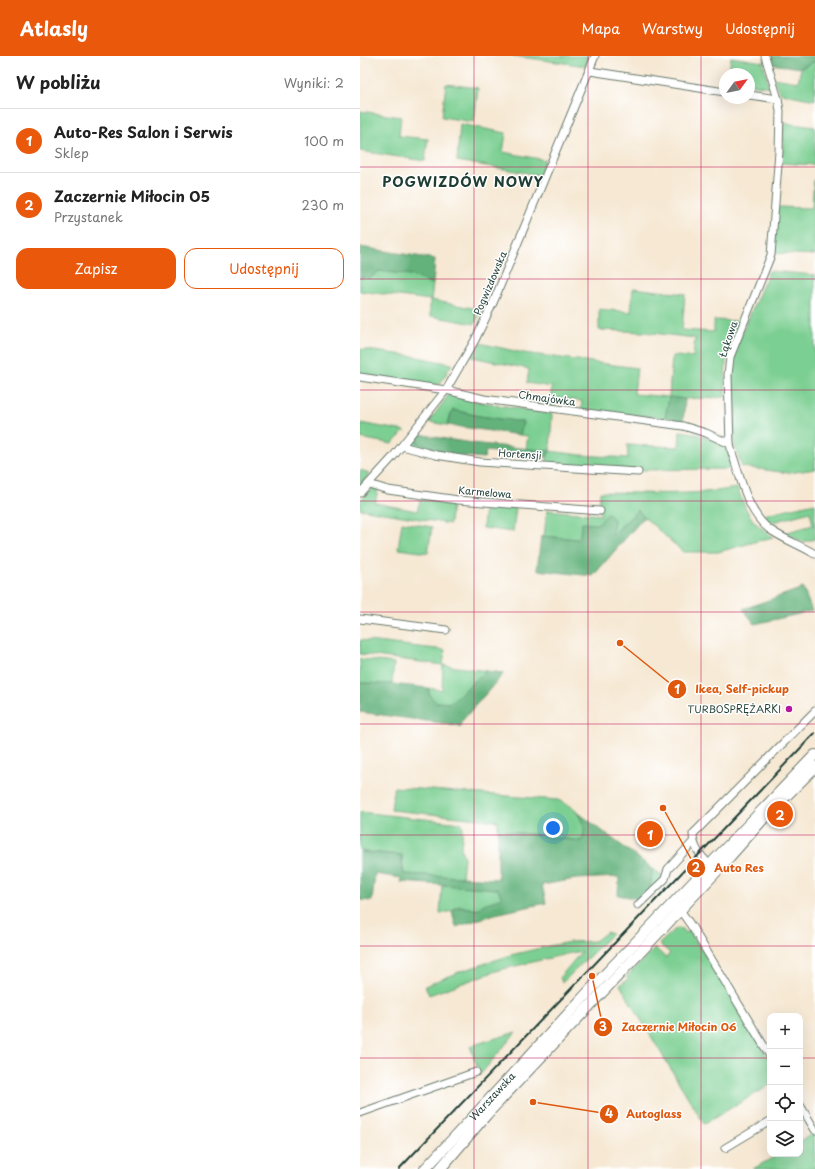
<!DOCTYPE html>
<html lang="pl">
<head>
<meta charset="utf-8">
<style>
  body { margin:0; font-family:"Playpen Sans",sans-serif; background:#f6f6f6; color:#222 }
  .controls { position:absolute; right:12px; bottom:12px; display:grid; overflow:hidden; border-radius:8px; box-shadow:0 4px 16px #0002 }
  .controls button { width:36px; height:36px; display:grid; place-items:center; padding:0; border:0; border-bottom:1px solid #e0e0e0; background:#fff; color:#222; font:20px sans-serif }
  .compass { position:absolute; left:359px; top:12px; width:36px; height:36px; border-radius:50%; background:#fff; box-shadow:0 4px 16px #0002; rotate:57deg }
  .you { position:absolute; left:193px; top:772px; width:14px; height:14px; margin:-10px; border:3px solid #fff; border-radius:50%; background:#1a73e8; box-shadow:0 0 0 6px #1a73e833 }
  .badge { display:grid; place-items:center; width:26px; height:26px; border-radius:50%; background:#ea580c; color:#fff; font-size:13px; font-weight:700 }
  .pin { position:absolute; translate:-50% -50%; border:2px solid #fff; box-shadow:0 1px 4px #0006 }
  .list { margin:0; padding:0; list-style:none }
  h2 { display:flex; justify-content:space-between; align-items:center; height:52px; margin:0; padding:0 16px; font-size:17px }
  h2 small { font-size:13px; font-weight:400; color:#767676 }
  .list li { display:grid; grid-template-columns:26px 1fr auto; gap:12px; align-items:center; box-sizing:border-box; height:64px; padding:0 16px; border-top:1px solid #e0e0e0 }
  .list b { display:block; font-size:15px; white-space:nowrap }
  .list p { margin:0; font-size:13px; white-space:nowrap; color:#767676 }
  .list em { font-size:13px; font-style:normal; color:#767676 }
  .actions { display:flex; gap:8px; padding:12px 16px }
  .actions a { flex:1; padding:9px 0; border:1px solid #ea580c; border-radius:12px; text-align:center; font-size:14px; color:#ea580c }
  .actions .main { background:#ea580c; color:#fff }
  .icon { flex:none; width:22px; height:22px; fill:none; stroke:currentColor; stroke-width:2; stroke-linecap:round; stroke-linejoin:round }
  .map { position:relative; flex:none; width:455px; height:1113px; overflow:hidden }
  header { display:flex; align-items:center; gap:24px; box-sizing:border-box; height:56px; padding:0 20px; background:#ea580c; color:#fff }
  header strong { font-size:19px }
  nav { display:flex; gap:22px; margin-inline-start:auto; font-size:14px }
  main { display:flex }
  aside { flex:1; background:#fff }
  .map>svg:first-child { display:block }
</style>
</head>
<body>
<header>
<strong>Atlasly</strong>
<nav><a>Mapa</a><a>Warstwy</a><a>Udostępnij</a></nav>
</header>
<main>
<aside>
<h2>W pobliżu<small>Wyniki: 2</small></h2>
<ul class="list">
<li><span class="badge">1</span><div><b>Auto-Res Salon i Serwis</b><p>Sklep</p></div><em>100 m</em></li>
<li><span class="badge">2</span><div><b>Zaczernie Miłocin 05</b><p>Przystanek</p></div><em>230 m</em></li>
</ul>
<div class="actions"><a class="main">Zapisz</a><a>Udostępnij</a></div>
</aside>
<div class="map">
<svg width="455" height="1113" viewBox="0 0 455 1113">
  <rect width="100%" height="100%" fill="#fff"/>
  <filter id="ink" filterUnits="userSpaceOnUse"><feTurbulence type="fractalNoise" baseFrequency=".025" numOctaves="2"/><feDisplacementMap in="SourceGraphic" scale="8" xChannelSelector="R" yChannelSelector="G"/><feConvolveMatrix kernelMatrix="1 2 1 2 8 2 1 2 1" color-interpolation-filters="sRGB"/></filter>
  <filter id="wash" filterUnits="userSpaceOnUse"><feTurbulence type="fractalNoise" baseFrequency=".012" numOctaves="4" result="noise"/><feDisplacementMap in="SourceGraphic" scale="16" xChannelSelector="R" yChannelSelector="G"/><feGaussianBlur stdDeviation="0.9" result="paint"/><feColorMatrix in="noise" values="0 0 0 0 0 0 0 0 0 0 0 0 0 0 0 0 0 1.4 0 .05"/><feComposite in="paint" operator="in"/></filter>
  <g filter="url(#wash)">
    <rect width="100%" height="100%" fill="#f6e8d3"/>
    <!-- green -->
    <g fill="#7bcf92" stroke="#4d8663">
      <path d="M153,0H229L226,10Z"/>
      <path d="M371,1L403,6L409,31L389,28V18H369Z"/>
      <path d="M455,5V44L420,37L413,22L438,26L441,12Z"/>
      <path d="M86,28L118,32L114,66L82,61Z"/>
      <path d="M0,55L41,61L39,80L68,83L65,105L0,95Z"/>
      <path d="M423,67L455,71V109L420,107L423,88Z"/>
      <path d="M100,68L146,77L143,96L185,104L179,119L97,105Z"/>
      <path d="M454,124H455V199L414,197L417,151L452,152Z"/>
      <path d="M19,215L52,219L73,228L71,244L122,254L115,268L70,260V244L0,235V221L10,222Z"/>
      <path d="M409,215L455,219V413L429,417L382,411L375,391L373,383L376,357L371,315L376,291Z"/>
      <path d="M273,232L325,238L322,274L354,276V264L379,265L369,289L366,302L365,341L325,343L309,341L305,362L221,354L222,345L195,342L194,350H189L192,331L167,327L169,313L112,301L119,287L164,297L277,312L274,338L309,341L312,300L333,301L335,282L284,276L239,274V253L271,256Z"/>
      <path d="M0,293L52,300L92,308L80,328L65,329L0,319Z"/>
      <path d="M89,338L103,343L192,358L190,395L221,399L268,402L267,389L319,391L320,375C333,376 362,384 368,397C370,402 370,408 371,413L278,414L187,408V401L190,395L166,393L168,380L160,379L163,366L119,360L93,354L87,369L69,366Z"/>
      <path d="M0,367L45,375L32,388L0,382Z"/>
      <path d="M60,378L57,386L90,399L49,389Z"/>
      <path d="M0,414L10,417L0,429Z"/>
      <path d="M12,432L18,434L15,447L57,455L61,441L92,446L90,468L0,453V445Z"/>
      <path d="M377,432L386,453L394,466L413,481L358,496H323L284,461L278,454L252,480L237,468L220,483L184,481L187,454L241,459L239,452L240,436C285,437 332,440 377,432Z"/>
      <path d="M455,447V483L443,486L424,477L453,469L450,456L409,467L402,460L414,456Z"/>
      <path d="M125,449L156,452L153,476L123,472Z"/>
      <path d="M42,466L72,471L68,497L38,493Z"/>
      <path d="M0,584L85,594L83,609L126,615L90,647L76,646L70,640L68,632L82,634L83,609L0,598Z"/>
      <path d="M0,603L34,607L32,628L0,627Z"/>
      <path d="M34,731L198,744C204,747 213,751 217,756C224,764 227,776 222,785L138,774V765L31,754Z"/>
      <path d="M0,756L101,767L103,772L101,793L104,801L102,821L44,818L42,799L0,795Z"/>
      <path d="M293,813L304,821L289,836Z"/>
      <path d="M82,828L138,833L142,842L124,848L117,854L100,850L96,851L92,855L80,858Z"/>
      <path d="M319,872L323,873L326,877L330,875L340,892L348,902L410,1005V1029L344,1068L260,929L268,923L266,921L295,892L306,902L310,897L299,888L314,874Z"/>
      <path d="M247,876L252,878L202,927L200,921L222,895L211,897L139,914L69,939L65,930L99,916L151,899L189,890L210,886L235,885Z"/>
      <path d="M156,976L120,1019L110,990Z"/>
      <path d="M454,1077L455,1113H393L419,1098H440V1085Z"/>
    </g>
    <!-- forest -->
    <g fill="#64b27c" stroke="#427858">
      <path d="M408,0H455V5L441,12L410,8Z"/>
      <path d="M0,191L75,203L73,228L52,219L19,215L10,222L0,221Z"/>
      <path d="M309,341L325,343L323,366L305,362Z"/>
      <path d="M93,354L119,360L163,366L160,379L87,369Z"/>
      <path d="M60,378L86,383L120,388L190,395L187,401L126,395L124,402L90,399L56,386Z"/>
      <path d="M278,454L284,461L233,520L177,514L181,480L219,483L222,467L237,468L248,458L254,463L252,479Z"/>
      <path d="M443,532L452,555L395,568L383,553Z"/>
      <path d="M126,615L144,617L101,666V671L96,669L0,656V627L32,628L68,632L70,640L76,646L90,647Z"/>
      <path d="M216,755L293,813L289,836L278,845L274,842L258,839L259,821L216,823L182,829L186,847L135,858L96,871L92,855C99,848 107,852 117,854L124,848L142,842L138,833L41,826V822L15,818L12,845L0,844V796L42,799V809L44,818L138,823V774L221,785C228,774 222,765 216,755Z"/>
    </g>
  </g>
  <g filter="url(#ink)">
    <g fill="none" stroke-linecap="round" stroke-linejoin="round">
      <!-- minor casing -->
      <g stroke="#6a796c" stroke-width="9">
        <g id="minor">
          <path d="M405,0L418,43L420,55L419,95L411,199L370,301L368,319L370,388L372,397C381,422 387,456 409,473C423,483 440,489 455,498"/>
          <path d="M230,15L365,36"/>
          <path d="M389,39L418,43"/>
          <path d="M0,321L86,334L124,343L323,370L346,377L370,388"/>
          <path d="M42,390L76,399L120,406L278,416"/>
          <path d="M9,428L28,434L98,444L240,455"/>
          <path d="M0,437L32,402L86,334L115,284L133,247L235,0"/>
          <path d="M0,563L86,574"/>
          <path d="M349,808C340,799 333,791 333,778L455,655"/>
          <path d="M278,849L305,823L308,813L333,786"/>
          <path d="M318,851L332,871L410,1000"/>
          <path d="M440,1049L455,1074"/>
          <path d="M0,1057L116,1016"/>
          <path d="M365,1092L410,1065"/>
        </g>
      </g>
      <!-- secondary casing -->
      <g stroke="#6a796c" stroke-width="12">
        <g id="secondary">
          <path id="s1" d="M65,1113L233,931L455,699"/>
          <path d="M80,1113L127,1058L357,815L404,762L455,711"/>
        </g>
      </g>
      <!-- minor -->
      <use href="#minor" stroke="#fff" stroke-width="7"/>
      <!-- secondary -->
      <use href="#secondary" stroke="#fff" stroke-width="10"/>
      <!-- rail -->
      <path stroke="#1f3d34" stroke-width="2" d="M39,1113L455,677"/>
    </g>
  </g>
  <!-- grid -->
  <path fill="none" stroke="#c2185b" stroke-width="1" stroke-opacity="0.55" d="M114,0V1113M228,0V1113M341,0V1113M0,111H455M0,223H455M0,334H455M0,445H455M0,556H455M0,668H455M0,779H455M0,890H455M0,1002H410M440,1002H455"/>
  <!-- markers -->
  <circle fill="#b5179e" stroke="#fff" stroke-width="1.5" cx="429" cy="653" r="4"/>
  <g text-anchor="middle" stroke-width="3" stroke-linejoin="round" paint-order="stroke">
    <!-- street labels -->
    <g font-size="10" fill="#1f3d34" stroke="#fff">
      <text transform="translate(130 227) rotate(-67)" y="4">Pogwizdowska</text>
      <text transform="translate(368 283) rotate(-71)" y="4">Łąkowa</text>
      <text transform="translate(187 342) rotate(8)" y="4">Chmajówka</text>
      <text transform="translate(160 398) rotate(4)" y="4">Hortensji</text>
      <text transform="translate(125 436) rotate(5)" y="4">Karmelowa</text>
      <text dy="4" stroke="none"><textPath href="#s1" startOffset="99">Warszawska</textPath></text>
    </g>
    <!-- poi labels -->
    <g font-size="10" fill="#1f3d34" stroke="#fff" text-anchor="end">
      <text x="421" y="657">TURBOSPRĘŻARKI</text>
    </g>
    <!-- district labels -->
    <g font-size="14" font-weight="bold" letter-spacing="1" fill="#1f3d34" stroke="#fff">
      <text x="103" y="131">POGWIZDÓW NOWY</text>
    </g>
  </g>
  <!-- callouts -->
  <path fill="none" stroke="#de580e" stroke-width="1.5" d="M260 587L317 633M303 752L336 812M232 920L243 971M173 1046L249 1058"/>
  <g fill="#de580e" stroke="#fff" stroke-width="1.5">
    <circle cx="260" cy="587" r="4"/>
    <circle cx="303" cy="752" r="4"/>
    <circle cx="232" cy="920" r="4"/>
    <circle cx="173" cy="1046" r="4"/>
    <circle cx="317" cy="633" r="10"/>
    <circle cx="336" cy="812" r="10"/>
    <circle cx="243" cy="971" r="10"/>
    <circle cx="249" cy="1058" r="10"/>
  </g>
  <g font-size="12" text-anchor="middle" font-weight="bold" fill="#fff">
    <text x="317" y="638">1</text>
    <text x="336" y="816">2</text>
    <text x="243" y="975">3</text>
    <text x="249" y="1062">4</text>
  </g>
  <g font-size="11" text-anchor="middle" font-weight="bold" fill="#de580e" stroke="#fff" stroke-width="3" stroke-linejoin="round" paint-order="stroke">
    <text x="382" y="637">Ikea, Self-pickup</text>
    <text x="379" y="816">Auto Res</text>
    <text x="319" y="975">Zaczernie Miłocin 06</text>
    <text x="294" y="1062">Autoglass</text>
  </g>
</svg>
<div class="controls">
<button>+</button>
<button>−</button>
<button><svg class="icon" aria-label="locate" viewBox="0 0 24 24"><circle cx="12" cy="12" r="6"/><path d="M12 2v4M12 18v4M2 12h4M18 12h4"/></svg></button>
<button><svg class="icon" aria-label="layers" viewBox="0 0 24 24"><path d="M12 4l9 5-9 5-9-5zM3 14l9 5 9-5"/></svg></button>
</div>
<svg class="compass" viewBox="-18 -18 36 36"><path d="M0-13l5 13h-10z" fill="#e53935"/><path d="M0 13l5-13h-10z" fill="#767676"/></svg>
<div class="you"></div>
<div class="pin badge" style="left:290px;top:778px">1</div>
<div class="pin badge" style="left:420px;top:758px">2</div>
</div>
</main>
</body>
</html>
